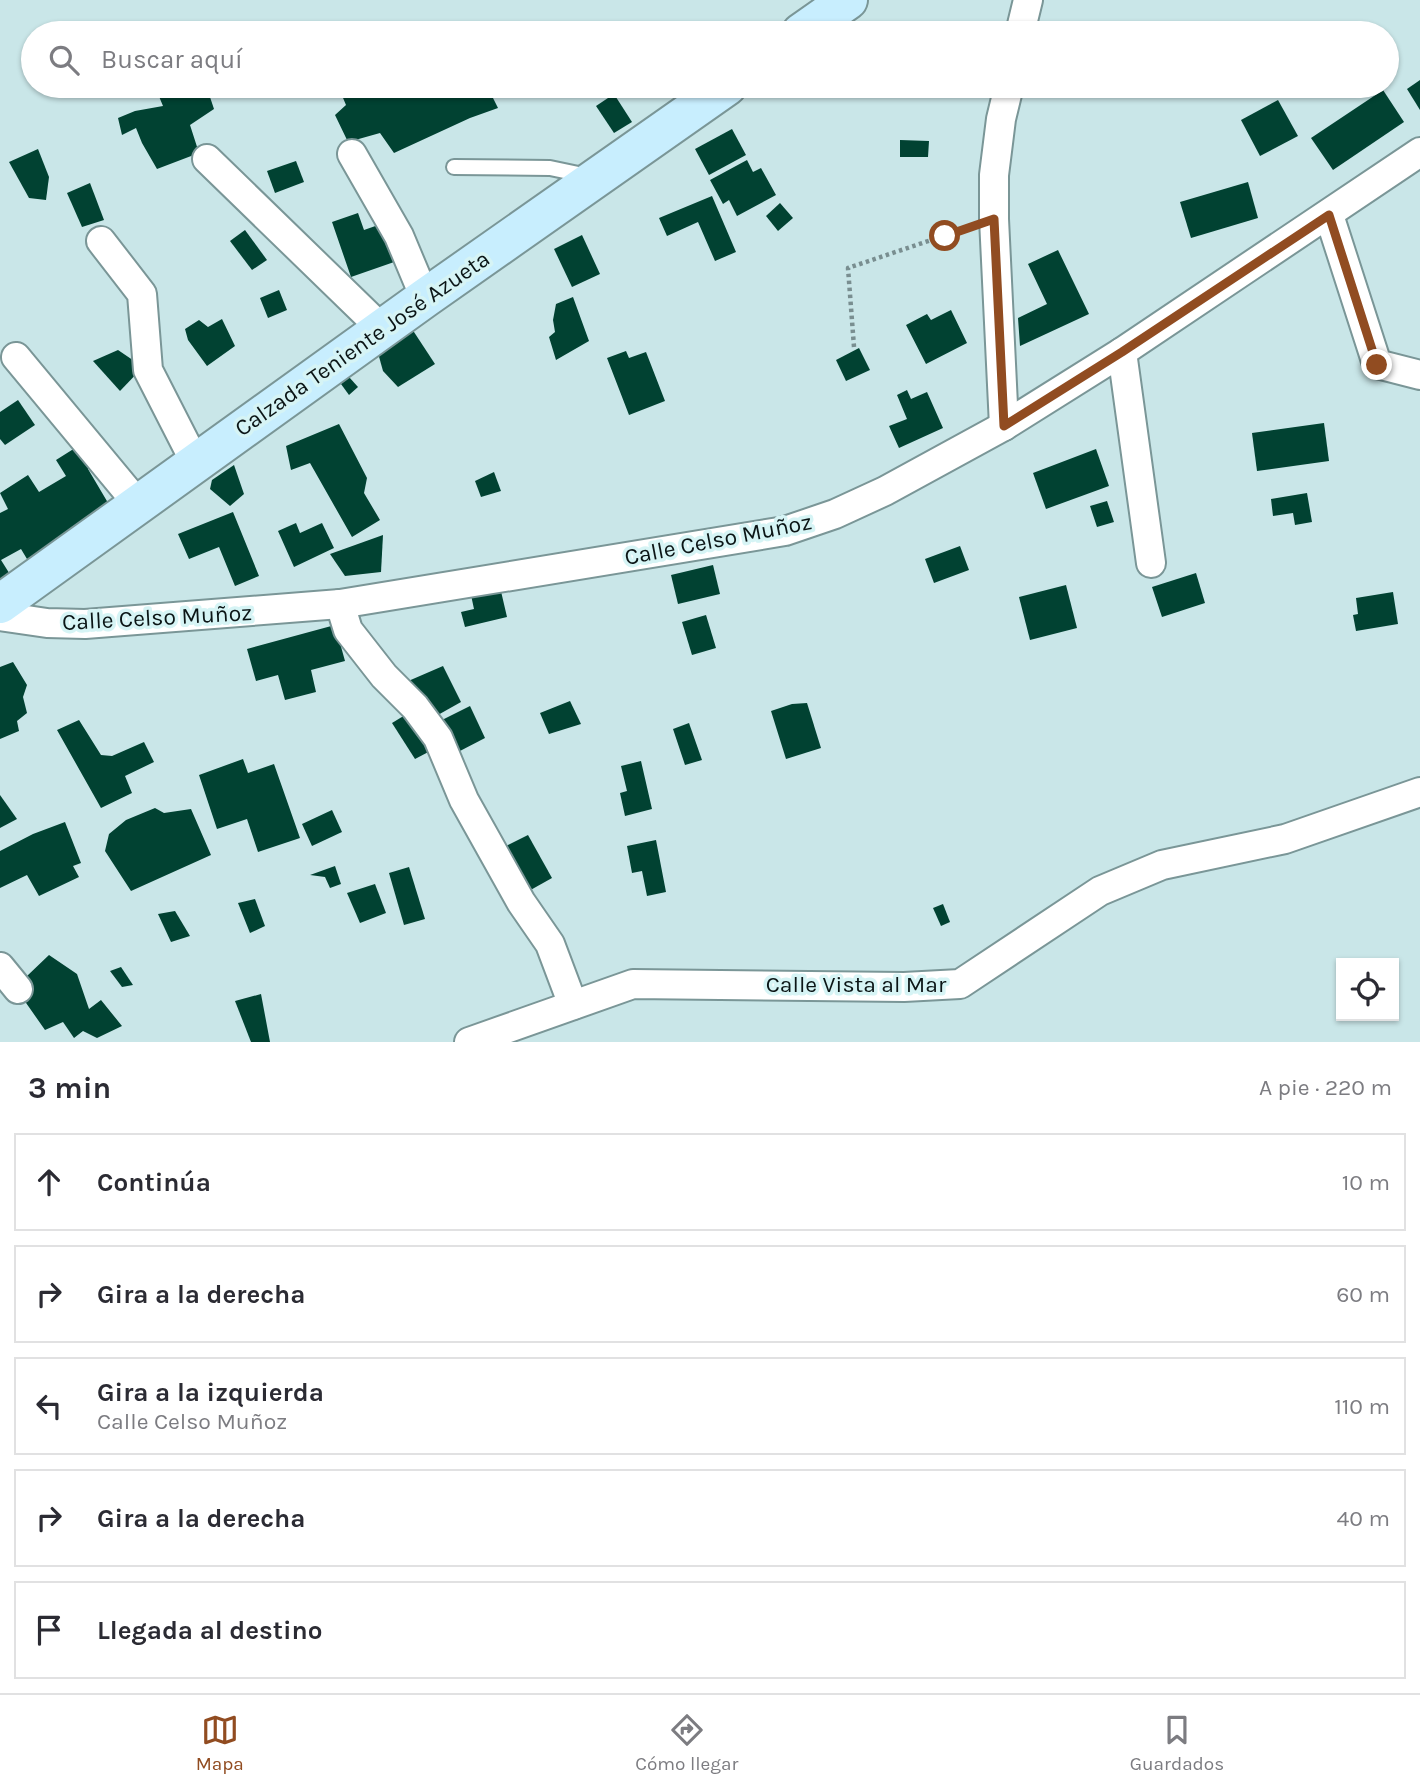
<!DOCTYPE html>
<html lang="es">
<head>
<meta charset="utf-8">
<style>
  body { margin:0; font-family:Karla,sans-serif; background:#f7f7f7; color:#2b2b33 }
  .controls { position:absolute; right:21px; bottom:21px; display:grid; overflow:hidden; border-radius:0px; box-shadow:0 2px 5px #0004 }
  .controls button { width:63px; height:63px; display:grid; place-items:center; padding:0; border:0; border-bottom:2px solid #e1e1e2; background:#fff; color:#2b2b33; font:35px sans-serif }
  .stop { position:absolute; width:21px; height:21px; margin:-16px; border:5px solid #914c21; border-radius:50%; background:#fff }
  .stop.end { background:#914c21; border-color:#fff; box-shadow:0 2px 7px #0008 }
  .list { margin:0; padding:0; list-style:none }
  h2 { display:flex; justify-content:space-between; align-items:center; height:91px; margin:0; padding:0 28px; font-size:30px }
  h2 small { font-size:23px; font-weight:400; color:#7c7c81 }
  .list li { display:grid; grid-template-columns:46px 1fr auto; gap:21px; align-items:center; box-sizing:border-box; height:98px; margin:0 14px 14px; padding:0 14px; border:2px solid #e1e1e2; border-radius:0px }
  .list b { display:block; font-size:26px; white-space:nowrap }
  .list p { margin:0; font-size:23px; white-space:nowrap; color:#7c7c81 }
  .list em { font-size:23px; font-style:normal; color:#7c7c81 }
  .icon { flex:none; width:38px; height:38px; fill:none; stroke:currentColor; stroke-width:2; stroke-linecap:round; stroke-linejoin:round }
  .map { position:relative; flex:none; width:1420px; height:1042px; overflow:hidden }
  .search { position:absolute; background:#fff; box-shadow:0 2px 5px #0004; left:21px; right:21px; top:21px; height:77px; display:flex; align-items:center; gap:18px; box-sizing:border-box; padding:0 24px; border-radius:38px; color:#7c7c81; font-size:26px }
  .sheet { height:651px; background:#fff }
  nav { display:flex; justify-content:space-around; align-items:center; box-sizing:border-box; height:98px; border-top:2px solid #e1e1e2; background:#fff; font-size:19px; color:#7c7c81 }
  nav a { display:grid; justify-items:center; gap:4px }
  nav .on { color:#914c21 }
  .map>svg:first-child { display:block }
</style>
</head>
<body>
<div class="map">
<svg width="1420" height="1042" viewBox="0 0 1420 1042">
  <rect width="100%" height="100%" fill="#c9e6e8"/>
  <!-- building -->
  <g fill="#014232">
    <path d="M1420,80V110L1407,89Z"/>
    <path d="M169,86H209L207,88L214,109L190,125L199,153L157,169L142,143L136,128L122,135L118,118L135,111L163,106L158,94Z"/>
    <path d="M338,86H379L380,88L385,86H487L498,108L470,118L394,153L380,133L348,142L335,115L346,105Z"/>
    <path d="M1383,90L1404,122L1333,170L1311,138Z"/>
    <path d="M614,94L632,122L614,133L596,106Z"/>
    <path d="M1278,100L1298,136L1260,156L1241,120Z"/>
    <path d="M732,129L746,155L709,175L695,149Z"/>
    <path d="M900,140L929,141L928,157H900Z"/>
    <path d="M38,149L49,177L46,200L29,198L9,162Z"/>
    <path d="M747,160L753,172L761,168L776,195L737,216L729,200L723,204L710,180Z"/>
    <path d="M296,161L304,182L275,193L267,171Z"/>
    <path d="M1248,182L1258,218L1191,238L1180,202Z"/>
    <path d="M90,183L104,220L82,227L67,193Z"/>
    <path d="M712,196L736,252L715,261L698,222L667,236L659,218Z"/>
    <path d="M780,203L793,218L778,231L766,216Z"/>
    <path d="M358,213L364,230L384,223L397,261L351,277L332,222Z"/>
    <path d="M245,230L267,260L252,270L230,241Z"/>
    <path d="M582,235L600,274L572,287L554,249Z"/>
    <path d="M1058,250L1089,314L1020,346L1018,318L1047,304L1028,264Z"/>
    <path d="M279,290L287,310L268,318L260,298Z"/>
    <path d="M573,297L589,341L556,360L549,337L555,332L553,320L556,304Z"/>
    <path d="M951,310L967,343L926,364L906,325L927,314L931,320Z"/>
    <path d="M222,319L235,346L207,366L188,340L185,329L199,320L208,327Z"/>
    <path d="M412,329L435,364L398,387L383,371L378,353Z"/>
    <path d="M859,348L870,370L846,381L836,360Z"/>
    <path d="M118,350L143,367L120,391L93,361Z"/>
    <path d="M626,351L629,358L646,352L665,401L629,415L607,358Z"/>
    <path d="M349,377L358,387L349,395L341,384Z"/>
    <path d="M907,390L911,399L927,392L943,428L899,448L889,426L907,419L897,395Z"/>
    <path d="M18,400L35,425L5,445L0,439V412Z"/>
    <path d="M1324,423L1329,461L1257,471L1252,433Z"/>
    <path d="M339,424L367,478L364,493L380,520L352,537L310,463L291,470L286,446Z"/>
    <path d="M83,443L96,465L88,469L114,513L30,564L21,549L1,560L16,584L0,593V513L8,509L0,493L28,475L39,492L66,476L56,460Z"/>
    <path d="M1096,449L1109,486L1046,509L1033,473Z"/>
    <path d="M234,465L244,494L230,506L210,489L212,480Z"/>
    <path d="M494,472L501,491L481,497L475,481Z"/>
    <path d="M1307,493L1312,522L1295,525L1293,513L1273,516L1271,499Z"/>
    <path d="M1107,501L1114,522L1097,527L1090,506Z"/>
    <path d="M233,512L259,576L235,586L219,547L189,559L178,534Z"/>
    <path d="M296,523L300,533L322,523L334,548L294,567L278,531Z"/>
    <path d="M383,535L381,572L345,576L330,554Z"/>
    <path d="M960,546L969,570L934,583L925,559Z"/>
    <path d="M713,565L720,594L678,604L671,575Z"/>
    <path d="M1196,573L1205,603L1162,617L1152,587Z"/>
    <path d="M1066,585L1077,628L1030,640L1019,597Z"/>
    <path d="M500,587L507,617L465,627L461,612L474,609L471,595Z"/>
    <path d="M1393,592L1398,624L1356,631L1353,615L1358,614L1356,598Z"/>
    <path d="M706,615L716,648L692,655L682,622Z"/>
    <path d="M335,625L345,661L311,670L316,692L285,700L278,675L256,681L247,649Z"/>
    <path d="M13,662L27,685L23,697L27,713L17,721L19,731L0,739V667Z"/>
    <path d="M443,666L461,702L429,720L406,682Z"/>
    <path d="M570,701L581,724L549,734L540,713Z"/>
    <path d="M807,703L821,748L786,759L771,711L792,704Z"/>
    <path d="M470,706L485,738L458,752L442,720Z"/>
    <path d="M415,709L436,748L415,759L392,723Z"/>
    <path d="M79,720L101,755L112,756L144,742L154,762L125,776L132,793L101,808L57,730Z"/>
    <path d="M689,723L702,760L685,765L673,729Z"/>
    <path d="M243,759L248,773L274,764L300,838L258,852L247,819L217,829L199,775Z"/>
    <path d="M641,761L652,809L625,816L620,793L627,791L621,766Z"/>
    <path d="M0,795L17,819L0,828Z"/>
    <path d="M155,808L164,813L191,809L211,855L131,891L105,851L109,834L126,820Z"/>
    <path d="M332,810L342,832L312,846L302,824Z"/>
    <path d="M65,822L81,863L73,866L79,877L39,896L27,875L0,888V851L33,834Z"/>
    <path d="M528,835L552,878L527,892L502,848Z"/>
    <path d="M656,840L666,892L647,896L642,871L632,873L627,846Z"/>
    <path d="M335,866L341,884L330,888L325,877L310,875Z"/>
    <path d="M409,867L425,919L404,925L389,873Z"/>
    <path d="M375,884L386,913L360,923L347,893Z"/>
    <path d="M255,899L265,926L250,933L238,903Z"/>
    <path d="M943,904L950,922L941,926L933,908Z"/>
    <path d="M175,911L190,936L171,942L158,914Z"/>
    <path d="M49,955L77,974L89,1009L101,1000L122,1026L97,1038L83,1031L74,1038L63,1022L45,1030L24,1000L27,976Z"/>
    <path d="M121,967L133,985L122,987L110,971Z"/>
    <path d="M261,994L270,1042H251L235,1001Z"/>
  </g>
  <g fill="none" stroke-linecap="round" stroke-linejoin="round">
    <!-- lane casing -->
    <g stroke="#7a9697" stroke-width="18">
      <path id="lane" d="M454,167L550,168L588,176"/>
    </g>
    <!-- street casing -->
    <g stroke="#7a9697" stroke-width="32">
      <g id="street">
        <path d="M1020,33L1028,0"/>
        <path d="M352,154L399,236L425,298"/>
        <path d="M207,159L382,329"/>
        <path d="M1329,215L1377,364L1420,375"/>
        <path d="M101,241L142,294L148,370L195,462"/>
        <path d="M1122,352L1151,563"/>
        <path d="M16,357L138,504"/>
        <path d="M1004,426L994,219V175L1001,119L1009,86"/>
        <path d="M340,604L348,630L384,676L415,707L438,738L464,800L521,902L550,944L573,1005"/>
        <path d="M0,616L47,623L85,624L340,604L785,531L835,514L885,491L1004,426L1122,352L1420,152"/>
        <path d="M0,967L18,989"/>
        <path d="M469,1042L633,984L904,987L960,984L1100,891L1162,865L1285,839L1420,792"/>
      </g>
    </g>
    <!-- secondary casing -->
    <g stroke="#7a9697" stroke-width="42">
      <g id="secondary">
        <path d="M801,33L848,0"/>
        <path d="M0,604L425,298L727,86"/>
      </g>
    </g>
    <!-- path -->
    <path stroke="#798e90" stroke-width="4.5" stroke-dasharray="3.5 3.5" stroke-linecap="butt" d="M854,347L848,268L970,227"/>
    <!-- lane -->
    <use href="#lane" stroke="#fff" stroke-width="14"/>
    <!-- street -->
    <use href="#street" stroke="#fff" stroke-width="28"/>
    <!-- secondary -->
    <use href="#secondary" stroke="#c8eefe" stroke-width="38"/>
  </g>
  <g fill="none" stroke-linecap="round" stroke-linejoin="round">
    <!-- route -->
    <path stroke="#914c21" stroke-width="9" d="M945,236L994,219L1004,426L1122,352L1329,215L1377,365"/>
  </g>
  <g text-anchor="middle" stroke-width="7" stroke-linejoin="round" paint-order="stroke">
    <!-- street labels -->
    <g font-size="23" fill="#0b1516" stroke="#d6f4f5">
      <text transform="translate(362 343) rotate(-35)" y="8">Calzada Teniente José Azueta</text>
      <text transform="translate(718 539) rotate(-11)" y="8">Calle Celso Muñoz</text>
      <text transform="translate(157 617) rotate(-3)" y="8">Calle Celso Muñoz</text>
      <text x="856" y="992">Calle Vista al Mar</text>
    </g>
  </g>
</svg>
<div class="controls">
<button><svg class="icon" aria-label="locate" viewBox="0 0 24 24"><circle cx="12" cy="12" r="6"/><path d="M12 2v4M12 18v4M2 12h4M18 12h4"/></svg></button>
</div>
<div class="stop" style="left:945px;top:236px"></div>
<div class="stop end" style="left:1377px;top:365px"></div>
<div class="search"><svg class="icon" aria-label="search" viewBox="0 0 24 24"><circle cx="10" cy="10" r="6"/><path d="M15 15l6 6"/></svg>Buscar aquí</div>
</div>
<section class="sheet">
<h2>3 min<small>A pie · 220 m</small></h2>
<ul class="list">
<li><svg class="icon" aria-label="ahead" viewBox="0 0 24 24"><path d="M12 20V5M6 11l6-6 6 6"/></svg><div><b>Continúa</b></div><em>10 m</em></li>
<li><svg class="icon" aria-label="right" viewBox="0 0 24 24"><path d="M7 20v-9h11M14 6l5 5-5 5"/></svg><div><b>Gira a la derecha</b></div><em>60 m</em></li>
<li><svg class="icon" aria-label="left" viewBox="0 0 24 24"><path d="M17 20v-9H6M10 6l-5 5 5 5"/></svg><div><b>Gira a la izquierda</b><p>Calle Celso Muñoz</p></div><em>110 m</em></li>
<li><svg class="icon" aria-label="right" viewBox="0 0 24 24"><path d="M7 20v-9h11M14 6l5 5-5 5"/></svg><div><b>Gira a la derecha</b></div><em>40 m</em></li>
<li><svg class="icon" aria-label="arrive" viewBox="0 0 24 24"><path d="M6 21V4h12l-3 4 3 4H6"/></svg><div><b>Llegada al destino</b></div></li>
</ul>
</section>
<nav>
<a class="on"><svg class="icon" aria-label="map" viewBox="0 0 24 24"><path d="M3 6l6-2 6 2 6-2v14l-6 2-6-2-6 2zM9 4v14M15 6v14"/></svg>Mapa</a>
<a><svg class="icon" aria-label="directions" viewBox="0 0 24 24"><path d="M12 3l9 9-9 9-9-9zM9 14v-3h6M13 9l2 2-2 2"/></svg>Cómo llegar</a>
<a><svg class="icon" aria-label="saved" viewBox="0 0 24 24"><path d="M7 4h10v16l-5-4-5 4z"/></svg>Guardados</a>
</nav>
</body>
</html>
